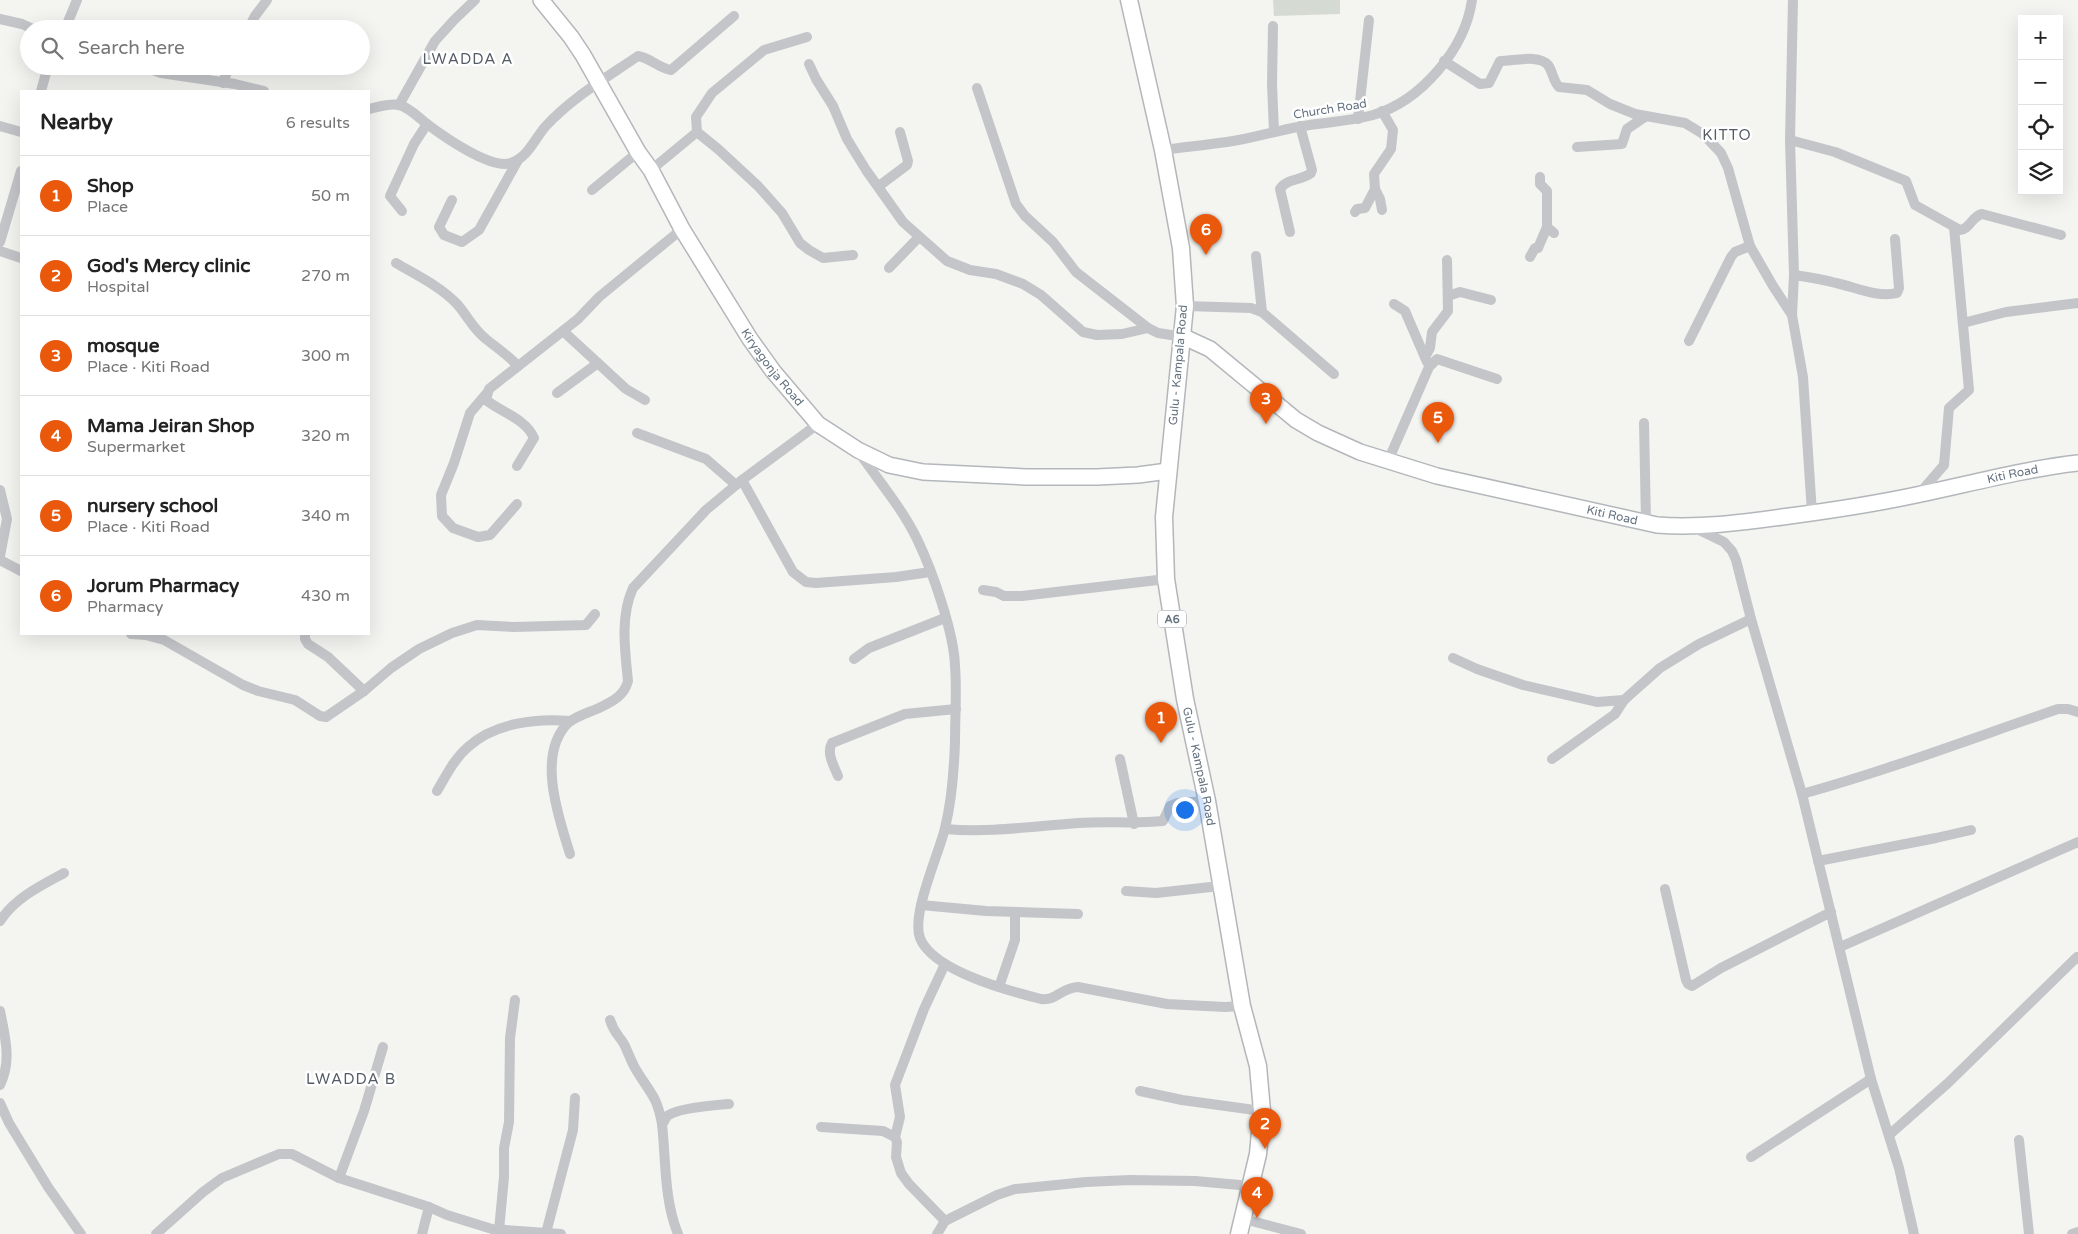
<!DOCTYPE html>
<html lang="en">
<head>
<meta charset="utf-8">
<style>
  body { margin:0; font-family:"Varela Round",sans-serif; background:#f6f6f6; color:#222 }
  .controls { position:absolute; right:15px; top:15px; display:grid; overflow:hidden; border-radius:0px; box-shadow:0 5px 20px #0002 }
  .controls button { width:45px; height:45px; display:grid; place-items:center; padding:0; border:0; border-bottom:1px solid #e0e0e0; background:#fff; color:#222; font:25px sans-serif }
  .you { position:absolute; left:1184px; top:809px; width:18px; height:18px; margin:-12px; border:4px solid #fff; border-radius:50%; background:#1a73e8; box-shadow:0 0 0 8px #1a73e833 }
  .badge { display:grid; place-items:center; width:32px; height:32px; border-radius:50%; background:#ea580c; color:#fff; font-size:16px; font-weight:700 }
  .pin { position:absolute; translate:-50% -41px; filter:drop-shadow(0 1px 2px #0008) }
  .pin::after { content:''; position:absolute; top:26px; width:18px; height:15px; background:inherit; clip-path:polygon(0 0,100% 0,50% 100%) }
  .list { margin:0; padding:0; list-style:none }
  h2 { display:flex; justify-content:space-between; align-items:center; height:65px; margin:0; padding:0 20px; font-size:21px }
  h2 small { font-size:16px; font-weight:400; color:#767676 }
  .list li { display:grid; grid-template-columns:32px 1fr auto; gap:15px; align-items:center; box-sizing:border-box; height:80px; padding:0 20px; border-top:1px solid #e0e0e0 }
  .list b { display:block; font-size:19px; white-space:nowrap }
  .list p { margin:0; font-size:16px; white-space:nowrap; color:#767676 }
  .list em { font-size:16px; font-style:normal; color:#767676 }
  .icon { flex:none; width:28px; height:28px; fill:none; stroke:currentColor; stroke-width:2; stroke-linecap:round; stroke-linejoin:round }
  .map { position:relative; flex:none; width:2078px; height:1234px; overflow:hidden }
  .search { position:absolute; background:#fff; box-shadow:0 5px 20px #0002; left:20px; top:20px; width:350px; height:55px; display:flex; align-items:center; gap:12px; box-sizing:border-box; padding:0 18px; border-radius:28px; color:#767676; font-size:19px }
  .panel { position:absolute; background:#fff; box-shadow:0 5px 20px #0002; left:20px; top:90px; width:350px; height:545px; border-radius:0px }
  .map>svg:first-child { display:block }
</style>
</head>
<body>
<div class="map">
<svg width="2078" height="1234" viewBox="0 0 2078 1234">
  <rect width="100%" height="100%" fill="#f4f4f1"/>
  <!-- green -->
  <path fill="#d5dbd2" d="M1273,0H1340V14L1274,16Z"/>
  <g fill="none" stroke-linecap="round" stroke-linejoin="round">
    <!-- secondary casing -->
    <g stroke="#b3b7bb" stroke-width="18">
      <g id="secondary">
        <path id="s1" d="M541,0L571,37L583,55L638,152L651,170L682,229L750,339L773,371L818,424L858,450L889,465L923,472L1026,477H1097L1138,475L1168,471"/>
        <path id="s2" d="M1184,337L1210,349L1296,420L1318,433L1360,452L1437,476L1657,525C1699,528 1740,523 1782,517C1828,511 1875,504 1921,494C1973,483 2025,469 2078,463"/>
      </g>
    </g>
    <!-- primary casing -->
    <g stroke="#b3b7ba" stroke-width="19">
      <g id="primary">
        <path id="s3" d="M1129,0L1163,150L1181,248L1185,306L1164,517L1166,579L1185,699L1207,801L1242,1006L1258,1066L1262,1111L1258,1154L1239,1234"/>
      </g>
    </g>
    <!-- street -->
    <g stroke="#c3c5c9" stroke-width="10">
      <path d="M0,19L22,24L33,29"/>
      <path d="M1273,26L1272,84L1274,132"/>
      <path d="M65,29L77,0"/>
      <path d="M248,29L255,16L267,0"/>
      <path d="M1444,61L1480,84L1489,83L1500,61C1513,61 1539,54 1548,65C1553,72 1553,81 1559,87L1587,90L1610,104L1635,114L1685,123L1703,134L1721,153L1728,168L1750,246L1773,286L1792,315L1803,377L1812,513"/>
      <path d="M809,64L816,79L833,106L847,139L866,170L903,222L947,261L970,270L996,274L1023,284L1041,295L1083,332L1097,335L1122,334L1148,328"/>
      <path d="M141,66L161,73L235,84L264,91"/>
      <path d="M223,83L229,66"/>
      <path d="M977,88L1016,204L1025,216L1053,242L1076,272L1148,328L1158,333L1184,337"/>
      <path d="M41,91L48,66"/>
      <path d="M399,105L435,41L454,20L475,0"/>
      <path d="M369,109C378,107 390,103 399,105C409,107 419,118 427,124C443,136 491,170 511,163C528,157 534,140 545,127C571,98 606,78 638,56C651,58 658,68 671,70L734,16"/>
      <path d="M1358,119L1369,20"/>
      <path d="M0,126L21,132"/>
      <path d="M697,132L696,117L712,93L764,50L807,37"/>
      <path d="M1790,140L1835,152L1906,181L1915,205L1960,230C1970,229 1972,216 1982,214L2061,235"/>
      <path d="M1577,147L1622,144L1627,129L1646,116"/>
      <path d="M1163,150C1185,147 1206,145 1227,142C1251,139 1274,131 1298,127C1323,122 1348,122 1373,115C1421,101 1465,49 1472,0"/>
      <path d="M651,170L697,132L718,149L758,186L782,213L800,243L809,250L823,258L853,255"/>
      <path d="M1540,177V184L1547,191V227L1554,233"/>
      <path d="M879,186L907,165L908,161L900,132"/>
      <path d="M1375,189L1380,199L1382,210"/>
      <path d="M592,190L638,152"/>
      <path d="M452,200L439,227L444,235L462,242L479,230L518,160"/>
      <path d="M402,211L390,196L414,144L427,124"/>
      <path d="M1355,212L1357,209L1365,208L1375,189L1374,174L1391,149L1393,130L1382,111"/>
      <path d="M1290,232L1280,189C1287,178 1301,181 1311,173L1312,170L1300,126"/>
      <path d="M0,242L21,171"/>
      <path d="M0,251L21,258"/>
      <path d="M1256,256L1262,312"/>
      <path d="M1530,257L1535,248H1538L1547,227"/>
      <path d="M396,263C416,275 440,286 457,304C467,315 473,329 486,339C497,348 508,355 518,366"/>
      <path d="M889,268L919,237"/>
      <path d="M1794,275C1808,277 1822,279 1836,283C1855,287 1877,298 1897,293L1899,288L1895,239"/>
      <path d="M1448,296L1460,292L1491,300"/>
      <path d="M1394,304L1405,311L1427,362"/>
      <path d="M1185,306L1251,308L1262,312L1334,374"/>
      <path d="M1792,315L1794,275L1790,140L1793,0"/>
      <path d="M1963,323L2006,312L2078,303"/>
      <path d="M563,331L626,389L645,400"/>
      <path d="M1689,341L1731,257L1735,252L1750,246"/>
      <path d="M1425,357L1430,348L1432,332L1448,311L1447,260"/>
      <path d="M487,393L470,413L454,463L441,495L442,516L453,528L478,537L490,535L517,504"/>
      <path d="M557,393L598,363"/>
      <path d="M1644,423L1646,522"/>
      <path d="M637,433L706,459L736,485"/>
      <path d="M858,451C878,480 902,508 917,539C932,570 954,632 955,666C957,691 955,717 955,742C954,771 952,800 945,828C939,854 911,914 920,938C933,971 1009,991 1041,999C1057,1001 1060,988 1078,987L1167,1004L1225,1007L1242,1006"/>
      <path d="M1388,461L1429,367L1437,359L1497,379"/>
      <path d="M517,466L534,438C526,419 501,412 486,400L489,389L578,319L599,297L682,229"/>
      <path d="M742,480L793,572L806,582L816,583L896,577L930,572"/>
      <path d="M0,490L7,519L0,556"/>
      <path d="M1919,494L1944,465L1949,408L1969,390L1954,227"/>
      <path d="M1693,527L1724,542L1732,551L1736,560L1751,619L1802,794L1871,1079L1899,1168L1914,1234"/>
      <path d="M0,560L21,571"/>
      <path d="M983,590L996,592L1004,596H1022L1166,579"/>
      <path d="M131,634L146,635L164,640L243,685L258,691L295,700L320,716L326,717L364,691L391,668L419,649L452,633L477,625L514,627L586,625L595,614"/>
      <path d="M305,634V639L308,644L328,657L364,691"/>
      <path d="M1453,658L1477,669L1523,685L1597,702L1624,700"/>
      <path d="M854,659L869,648L945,618"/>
      <path d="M1120,759L1134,824"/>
      <path d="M1552,759L1615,714L1624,700L1660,668L1699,644L1751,619"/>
      <path d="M838,776C834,766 826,753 832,743L905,714L956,709"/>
      <path d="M437,791C446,776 454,759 468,747C494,723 536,718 570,721"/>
      <path d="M1802,794C1889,770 1973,738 2058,709H2068L2078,712"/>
      <path d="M945,829C990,833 1034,826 1079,823C1107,821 1135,824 1163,821L1170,806L1177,803L1207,801"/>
      <path d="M570,854C559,818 536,755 568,723C576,716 590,712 599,708C613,701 624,696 628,681C625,651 620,616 633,588L706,510L742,480L818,424"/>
      <path d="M1818,861L1936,838L1971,830"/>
      <path d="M1665,889L1686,980L1688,984L1692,986L1721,968L1831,912"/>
      <path d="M1126,891L1156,893L1220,886"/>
      <path d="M921,905L986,911L1078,914"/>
      <path d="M0,921C15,898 40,886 64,873"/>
      <path d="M1840,947L2078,842"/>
      <path d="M945,964L924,1009L895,1085L900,1117L895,1137L897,1142L896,1157L901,1173L909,1184L945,1221"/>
      <path d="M999,987L1015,940V912"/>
      <path d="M0,1011C5,1036 12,1061 0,1085"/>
      <path d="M610,1020C614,1033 618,1034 624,1044C628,1052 631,1061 635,1068C649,1092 657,1095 662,1124"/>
      <path d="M1140,1091L1182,1100L1262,1111"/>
      <path d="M0,1103L9,1123L48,1187L81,1234"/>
      <path d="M821,1127L883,1131L895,1137"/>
      <path d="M1889,1135L1948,1083L2077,957L2078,959"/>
      <path d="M2019,1140L2029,1234"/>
      <path d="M1751,1157L1871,1079"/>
      <path d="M339,1178L364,1111L383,1047"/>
      <path d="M1244,1219L1301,1234"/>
      <path d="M499,1230L504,1177V1148L509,1122L510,1038L515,1000"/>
      <path d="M546,1233L573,1130L575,1098"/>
      <path d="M156,1234L203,1192L222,1178L279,1154H292L339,1178L429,1207L447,1215L492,1229L561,1234"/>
      <path d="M422,1234L429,1207"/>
      <path d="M678,1234C664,1200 666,1161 662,1124C663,1124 666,1118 666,1117C675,1108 716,1105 729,1104"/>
      <path d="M937,1234L945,1221L997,1195L1015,1189L1086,1182L1130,1180L1195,1181L1251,1186"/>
      <path d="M2072,1234L2078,1232"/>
    </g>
    <!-- secondary -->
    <use href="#secondary" stroke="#fff" stroke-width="15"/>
    <!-- primary -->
    <use href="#primary" stroke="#fff" stroke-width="16"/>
  </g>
  <g text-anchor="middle" stroke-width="5" stroke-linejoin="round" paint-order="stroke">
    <!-- shield labels -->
    <rect fill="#fff" stroke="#939ca6" stroke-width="1" x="1158" y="610.5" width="28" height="17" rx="4"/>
    <g font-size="11" font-weight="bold" fill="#657280">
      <text x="1172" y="623">A6</text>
    </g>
    <!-- street labels -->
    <g font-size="12" fill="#657280" stroke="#fff">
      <text transform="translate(1330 109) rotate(-9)" y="4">Church Road</text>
      <text transform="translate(1178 365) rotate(-85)" y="4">Gulu - Kampala Road</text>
      <text dy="4" stroke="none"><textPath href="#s1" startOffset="435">Kiryagonja Road</textPath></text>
      <text dy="4" stroke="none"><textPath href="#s2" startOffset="878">Kiti Road</textPath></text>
      <text dy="4" stroke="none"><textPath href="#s2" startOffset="472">Kiti Road</textPath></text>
      <text dy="4" stroke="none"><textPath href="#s3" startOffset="776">Gulu - Kampala Road</textPath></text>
    </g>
    <!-- quarter labels -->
    <g font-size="15" letter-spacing="1" fill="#535b66" stroke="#fff">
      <text x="468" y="64">LWADDA A</text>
      <text x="1727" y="140">KITTO</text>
      <text x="351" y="1084">LWADDA B</text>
    </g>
  </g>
</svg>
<div class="controls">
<button>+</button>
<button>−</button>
<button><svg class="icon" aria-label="locate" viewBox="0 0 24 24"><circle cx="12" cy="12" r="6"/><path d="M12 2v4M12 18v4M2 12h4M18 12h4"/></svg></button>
<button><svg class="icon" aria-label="layers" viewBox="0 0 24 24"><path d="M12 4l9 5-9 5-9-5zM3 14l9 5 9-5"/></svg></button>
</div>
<div class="you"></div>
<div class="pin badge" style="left:1161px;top:743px">1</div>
<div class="pin badge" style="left:1265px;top:1149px">2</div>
<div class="pin badge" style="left:1266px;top:424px">3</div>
<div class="pin badge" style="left:1257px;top:1218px">4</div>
<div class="pin badge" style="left:1438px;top:443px">5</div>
<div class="pin badge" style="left:1206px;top:255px">6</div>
<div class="search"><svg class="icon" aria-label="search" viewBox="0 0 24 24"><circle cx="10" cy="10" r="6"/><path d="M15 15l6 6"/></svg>Search here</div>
<section class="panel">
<h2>Nearby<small>6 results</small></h2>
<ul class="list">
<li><span class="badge">1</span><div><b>Shop</b><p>Place</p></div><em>50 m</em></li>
<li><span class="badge">2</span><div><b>God's Mercy clinic</b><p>Hospital</p></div><em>270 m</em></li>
<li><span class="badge">3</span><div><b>mosque</b><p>Place · Kiti Road</p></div><em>300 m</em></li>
<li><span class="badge">4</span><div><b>Mama Jeiran Shop</b><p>Supermarket</p></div><em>320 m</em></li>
<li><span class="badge">5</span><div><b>nursery school</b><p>Place · Kiti Road</p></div><em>340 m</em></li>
<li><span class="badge">6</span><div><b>Jorum Pharmacy</b><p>Pharmacy</p></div><em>430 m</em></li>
</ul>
</section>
</div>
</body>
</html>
